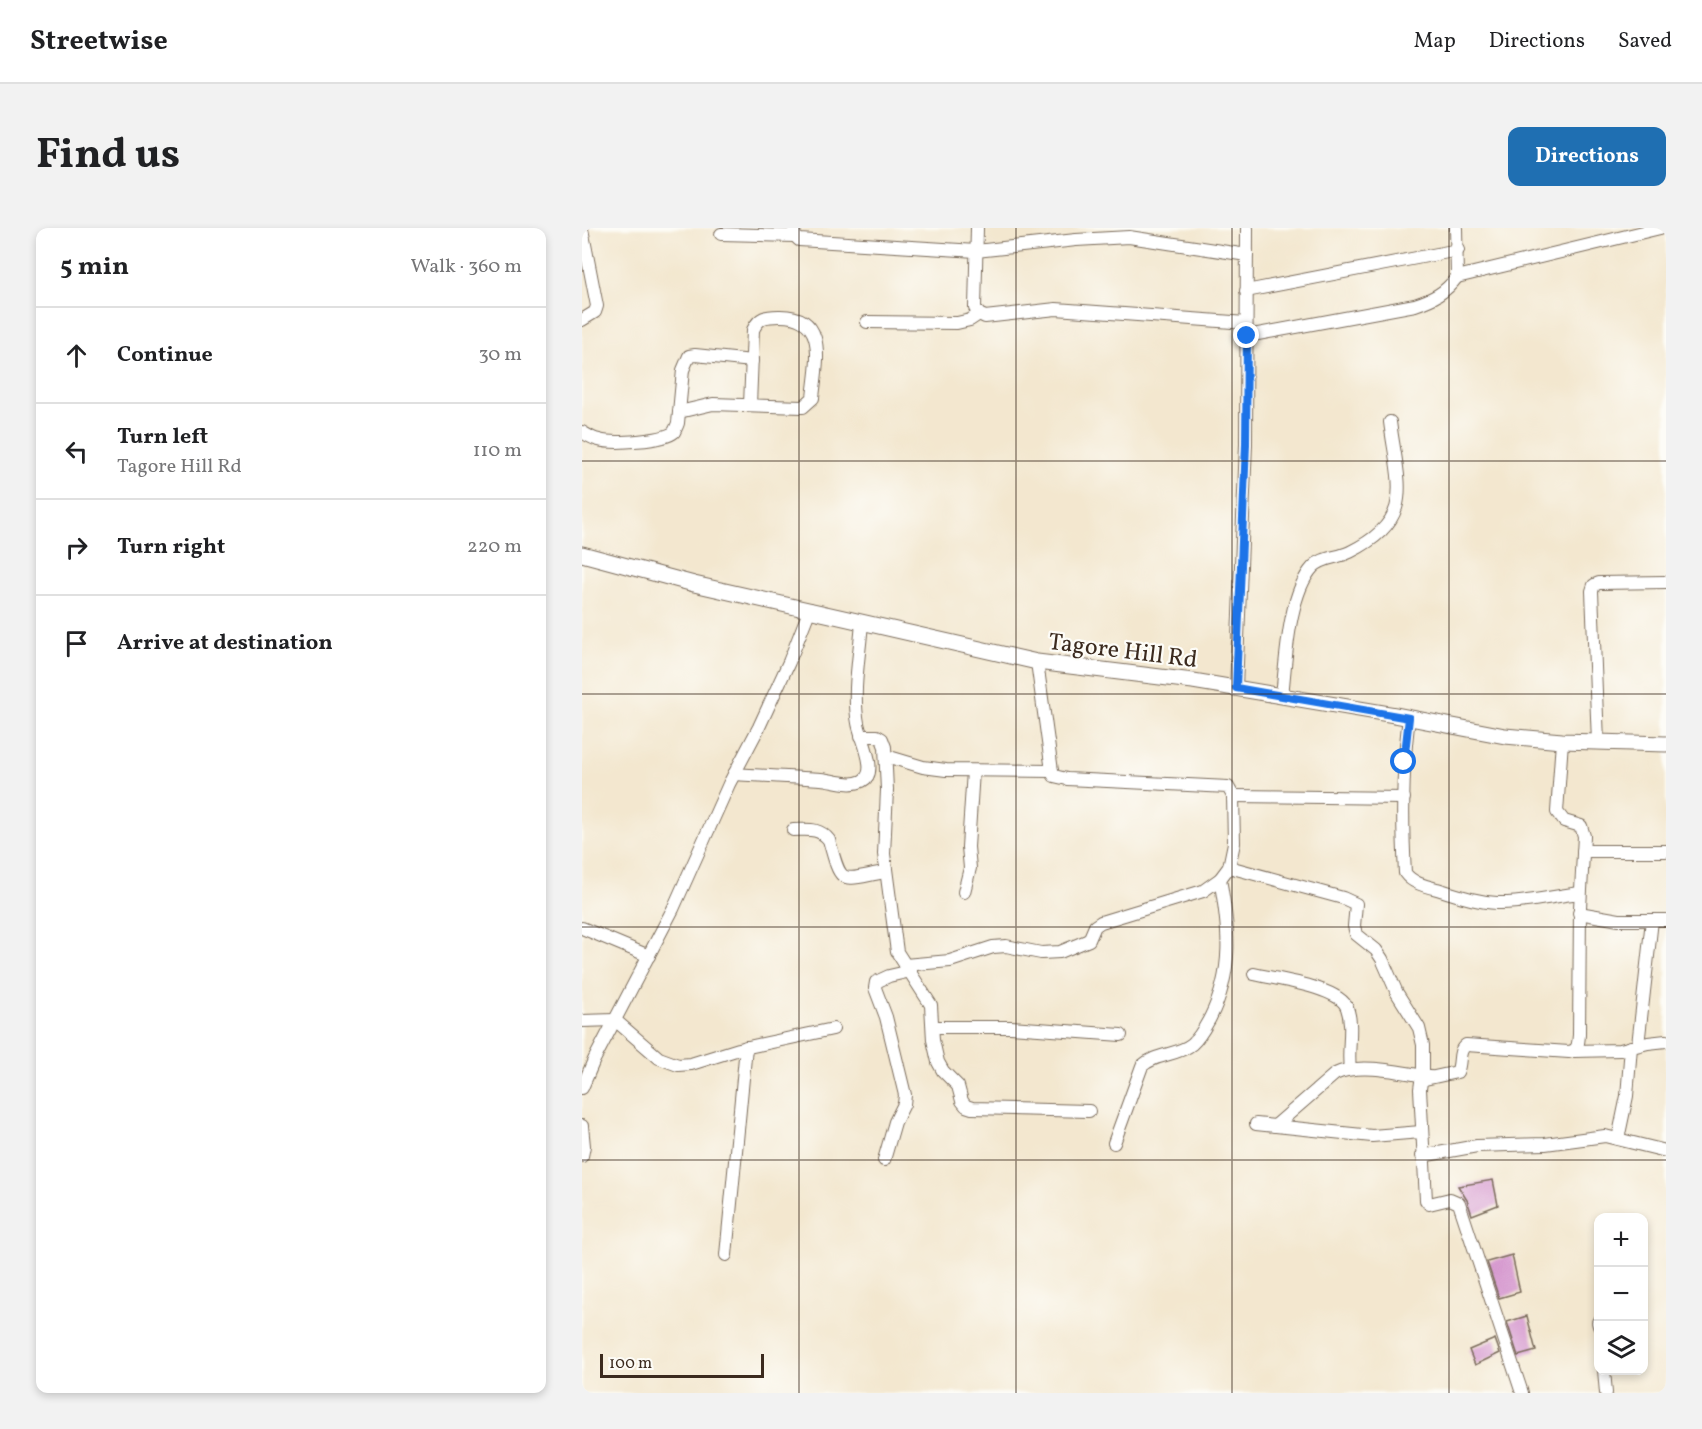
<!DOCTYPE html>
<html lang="en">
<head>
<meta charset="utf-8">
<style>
  body { margin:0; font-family:Vollkorn,serif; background:#f2f2f2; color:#202124 }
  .controls { position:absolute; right:18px; bottom:18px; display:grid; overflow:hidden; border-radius:12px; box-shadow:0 3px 9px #0003 }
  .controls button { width:54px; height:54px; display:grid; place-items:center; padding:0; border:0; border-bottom:2px solid #e0e0e0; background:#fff; color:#202124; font:30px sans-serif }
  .scale { position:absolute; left:18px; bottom:15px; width:164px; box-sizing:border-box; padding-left:6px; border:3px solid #3b2a1e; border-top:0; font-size:16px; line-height:21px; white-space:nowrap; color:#3b2a1e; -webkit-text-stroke:4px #fdfcf7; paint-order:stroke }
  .stop { position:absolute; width:18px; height:18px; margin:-14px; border:4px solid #1a73e8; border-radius:50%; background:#fff }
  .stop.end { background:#1a73e8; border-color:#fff; box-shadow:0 2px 6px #0008 }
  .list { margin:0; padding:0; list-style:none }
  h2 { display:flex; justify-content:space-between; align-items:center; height:78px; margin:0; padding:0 24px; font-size:26px }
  h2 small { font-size:20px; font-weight:400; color:#757577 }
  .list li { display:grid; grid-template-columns:39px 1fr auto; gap:18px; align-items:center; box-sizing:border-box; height:96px; padding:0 24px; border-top:2px solid #e0e0e0 }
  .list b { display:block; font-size:22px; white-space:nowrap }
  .list p { margin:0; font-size:20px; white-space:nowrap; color:#757577 }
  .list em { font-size:20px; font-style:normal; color:#757577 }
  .icon { flex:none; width:33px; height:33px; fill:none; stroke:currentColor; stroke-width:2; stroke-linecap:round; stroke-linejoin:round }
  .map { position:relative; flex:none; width:1084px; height:1165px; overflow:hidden; border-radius:12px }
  header { display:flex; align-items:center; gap:36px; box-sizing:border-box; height:84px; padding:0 30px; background:#fff; border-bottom:2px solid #e0e0e0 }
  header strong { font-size:28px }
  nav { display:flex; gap:33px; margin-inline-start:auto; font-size:21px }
  .intro { display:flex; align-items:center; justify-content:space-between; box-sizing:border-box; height:144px; padding:0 36px }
  h1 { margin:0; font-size:42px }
  .button { padding:15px 27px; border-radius:12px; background:#1f6fb2; color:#fff; font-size:21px; font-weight:700 }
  main { display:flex; gap:36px; padding:0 36px }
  aside { flex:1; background:#fff; border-radius:12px; box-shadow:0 3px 9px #0003 }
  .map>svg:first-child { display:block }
</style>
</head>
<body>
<header>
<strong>Streetwise</strong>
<nav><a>Map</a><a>Directions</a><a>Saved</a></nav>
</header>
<div class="intro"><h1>Find us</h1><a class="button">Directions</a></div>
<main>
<aside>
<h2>5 min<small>Walk · 360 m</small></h2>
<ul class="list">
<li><svg class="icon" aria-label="ahead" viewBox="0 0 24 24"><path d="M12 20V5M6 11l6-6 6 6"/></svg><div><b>Continue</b></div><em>30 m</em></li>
<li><svg class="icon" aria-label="left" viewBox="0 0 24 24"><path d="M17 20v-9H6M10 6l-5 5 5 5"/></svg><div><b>Turn left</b><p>Tagore Hill Rd</p></div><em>110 m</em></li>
<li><svg class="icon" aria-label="right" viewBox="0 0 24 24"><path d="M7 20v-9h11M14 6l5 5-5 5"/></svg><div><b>Turn right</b></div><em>220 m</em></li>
<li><svg class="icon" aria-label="arrive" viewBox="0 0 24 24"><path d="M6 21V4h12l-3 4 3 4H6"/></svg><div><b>Arrive at destination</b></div></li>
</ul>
</aside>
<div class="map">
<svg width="1084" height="1165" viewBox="0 0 1084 1165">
  <rect width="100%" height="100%" fill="#fdfcf7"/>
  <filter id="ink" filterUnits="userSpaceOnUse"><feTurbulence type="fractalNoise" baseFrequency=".0167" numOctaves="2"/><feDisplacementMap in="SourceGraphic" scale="12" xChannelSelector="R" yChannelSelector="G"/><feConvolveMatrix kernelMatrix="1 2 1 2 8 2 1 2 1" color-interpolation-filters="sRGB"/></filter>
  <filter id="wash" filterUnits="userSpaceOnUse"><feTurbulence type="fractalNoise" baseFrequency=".008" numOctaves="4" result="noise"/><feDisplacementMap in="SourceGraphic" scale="24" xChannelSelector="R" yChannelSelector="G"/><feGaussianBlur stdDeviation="1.35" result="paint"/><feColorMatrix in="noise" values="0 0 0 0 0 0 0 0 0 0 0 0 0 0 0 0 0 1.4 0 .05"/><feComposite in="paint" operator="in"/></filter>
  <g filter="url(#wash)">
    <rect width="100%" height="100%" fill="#f3e7cf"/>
    <g id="blocks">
      <!-- building -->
      <g fill="#d699cf">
        <path d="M911,952L916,977L890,987L885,972L876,958Z"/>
        <path d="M930,1027L938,1064L917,1070L905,1034Z"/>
        <path d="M945,1088L954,1123L936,1128L925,1094Z"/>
        <path d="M913,1111L918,1125L893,1137L887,1122Z"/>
      </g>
    </g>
  </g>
  <g filter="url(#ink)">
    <use href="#blocks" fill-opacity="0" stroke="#7b6c5c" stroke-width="1.5"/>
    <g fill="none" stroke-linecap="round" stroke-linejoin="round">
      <!-- minor casing -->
      <g stroke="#7b6c5c" stroke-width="14">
        <g id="minor">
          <path d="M212,0L213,8L217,12L394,23L494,12L547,9L665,27"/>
          <path d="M395,0L393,80L397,86L403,89L474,81L664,95"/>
          <path d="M0,1L15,78L13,84L0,92"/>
          <path d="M139,6L213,8"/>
          <path d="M875,49L1078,0"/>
          <path d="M664,63L876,22"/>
          <path d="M285,94L375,95L388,92L397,86"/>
          <path d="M665,108L833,77C851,71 863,65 875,49L874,0"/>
          <path d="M97,184L131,176L221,179L231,170C234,137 248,87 197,88C184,88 177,89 171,102L168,177"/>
          <path d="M0,204C5,207 11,211 17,212C30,216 82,213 92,204C93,202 95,198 96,195L101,142L107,128L113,127L170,133"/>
          <path d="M654,460L664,216L665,0"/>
          <path d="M700,468C704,433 706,366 731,339C740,329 756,330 768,324C835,291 816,256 808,194"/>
          <path d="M827,490C820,541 820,593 823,645C830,655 843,658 855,661C875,667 894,674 915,675C942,676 971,668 998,665"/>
          <path d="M279,508H295L300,511L303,519L305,562L302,626L315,724L349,777L351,812L356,834L361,843L376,858L380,873L384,878L390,880L507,883"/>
          <path d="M1016,514L1010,363L1012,357L1017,355L1084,354"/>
          <path d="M304,528L341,539L364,542L470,543"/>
          <path d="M152,546C181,548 210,549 239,551C251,552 268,559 280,553C298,545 278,509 276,495C270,464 278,425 280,394"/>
          <path d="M651,568L822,570"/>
          <path d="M211,602C225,602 237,599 247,612C260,659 257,652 303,644"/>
          <path d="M1001,623H1084"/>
          <path d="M647,639L761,670L774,676L772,698L774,706L794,722L800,731L815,765L837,800L841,817V848"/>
          <path d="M382,664L388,640L386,619L391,543"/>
          <path d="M997,685L1037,692H1084"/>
          <path d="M0,700L67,728"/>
          <path d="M323,737L368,733L411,719L424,718L459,725L478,724L507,712L513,698L519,694L621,663L638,651L647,639L652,615L651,568L646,559L485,551L472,548L470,543L455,434"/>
          <path d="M672,746C693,751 758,759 765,780C772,799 765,821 768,841"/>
          <path d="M0,793L33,792L77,830L96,837L109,836L157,821L251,801"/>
          <path d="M351,799H429L539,807"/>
          <path d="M1056,817L1070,692"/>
          <path d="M992,823L1038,822L1066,815L1084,813"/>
          <path d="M0,860L12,832L91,681L147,556L177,499L207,434L228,381"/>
          <path d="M674,896L790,908L839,904"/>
          <path d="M0,898L2,918L0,928"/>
          <path d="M693,898L753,846C777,834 822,845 848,849"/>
          <path d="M1036,911L1045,868L1049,819"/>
          <path d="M532,915L560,838C574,825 595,828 610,816C618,809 623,799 628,790C652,743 647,700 638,651"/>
          <path d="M840,928L895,918L963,916L1023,908L1084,923"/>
          <path d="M302,932L313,894L322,876L323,867L304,789L293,760L294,754L307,748L329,743"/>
          <path d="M144,1027L164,819"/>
          <path d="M1016,1094L1017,1098"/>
          <path d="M1022,1142L1024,1165"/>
          <path d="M940,1165L877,975L868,971L847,976L844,972L838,861L839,854L843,851L875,844C880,835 875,823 884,817L987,824C997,822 996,815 997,807L998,680L1002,608L999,598L982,593L975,584L980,513"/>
        </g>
      </g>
      <!-- major casing -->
      <g stroke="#7b6c5c" stroke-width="17">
        <path id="major" d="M0,326L112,356L455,434L611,453L813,487L923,508L980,513L1084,516"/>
      </g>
      <!-- minor -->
      <use href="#minor" stroke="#fff" stroke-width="12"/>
      <!-- major -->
      <use href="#major" stroke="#fff" stroke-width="15"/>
    </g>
  </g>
  <g fill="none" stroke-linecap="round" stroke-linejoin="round" filter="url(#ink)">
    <!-- route -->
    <path stroke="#1a73e8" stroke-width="8" d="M665,108L664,216L654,460L827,490L822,534"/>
  </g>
  <!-- grid -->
  <path fill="none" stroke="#3b2a1e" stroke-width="1.5" stroke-opacity="0.55" d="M217,0V1165M434,0V1165M650,0V1165M867,0V1165M0,233H1084M0,466H1084M0,699H1084M0,932H1084"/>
  <g text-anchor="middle" stroke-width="4.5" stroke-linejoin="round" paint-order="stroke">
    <!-- street labels -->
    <g font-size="24" fill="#3b2a1e" stroke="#fdfcf7">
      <text transform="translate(541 422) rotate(7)" y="8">Tagore Hill Rd</text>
    </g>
  </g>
</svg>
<div class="controls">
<button>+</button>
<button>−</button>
<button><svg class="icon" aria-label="layers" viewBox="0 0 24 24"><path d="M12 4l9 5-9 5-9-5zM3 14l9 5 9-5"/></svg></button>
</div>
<div class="scale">100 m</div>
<div class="stop" style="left:822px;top:534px"></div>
<div class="stop end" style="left:665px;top:108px"></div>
</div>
</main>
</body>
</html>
